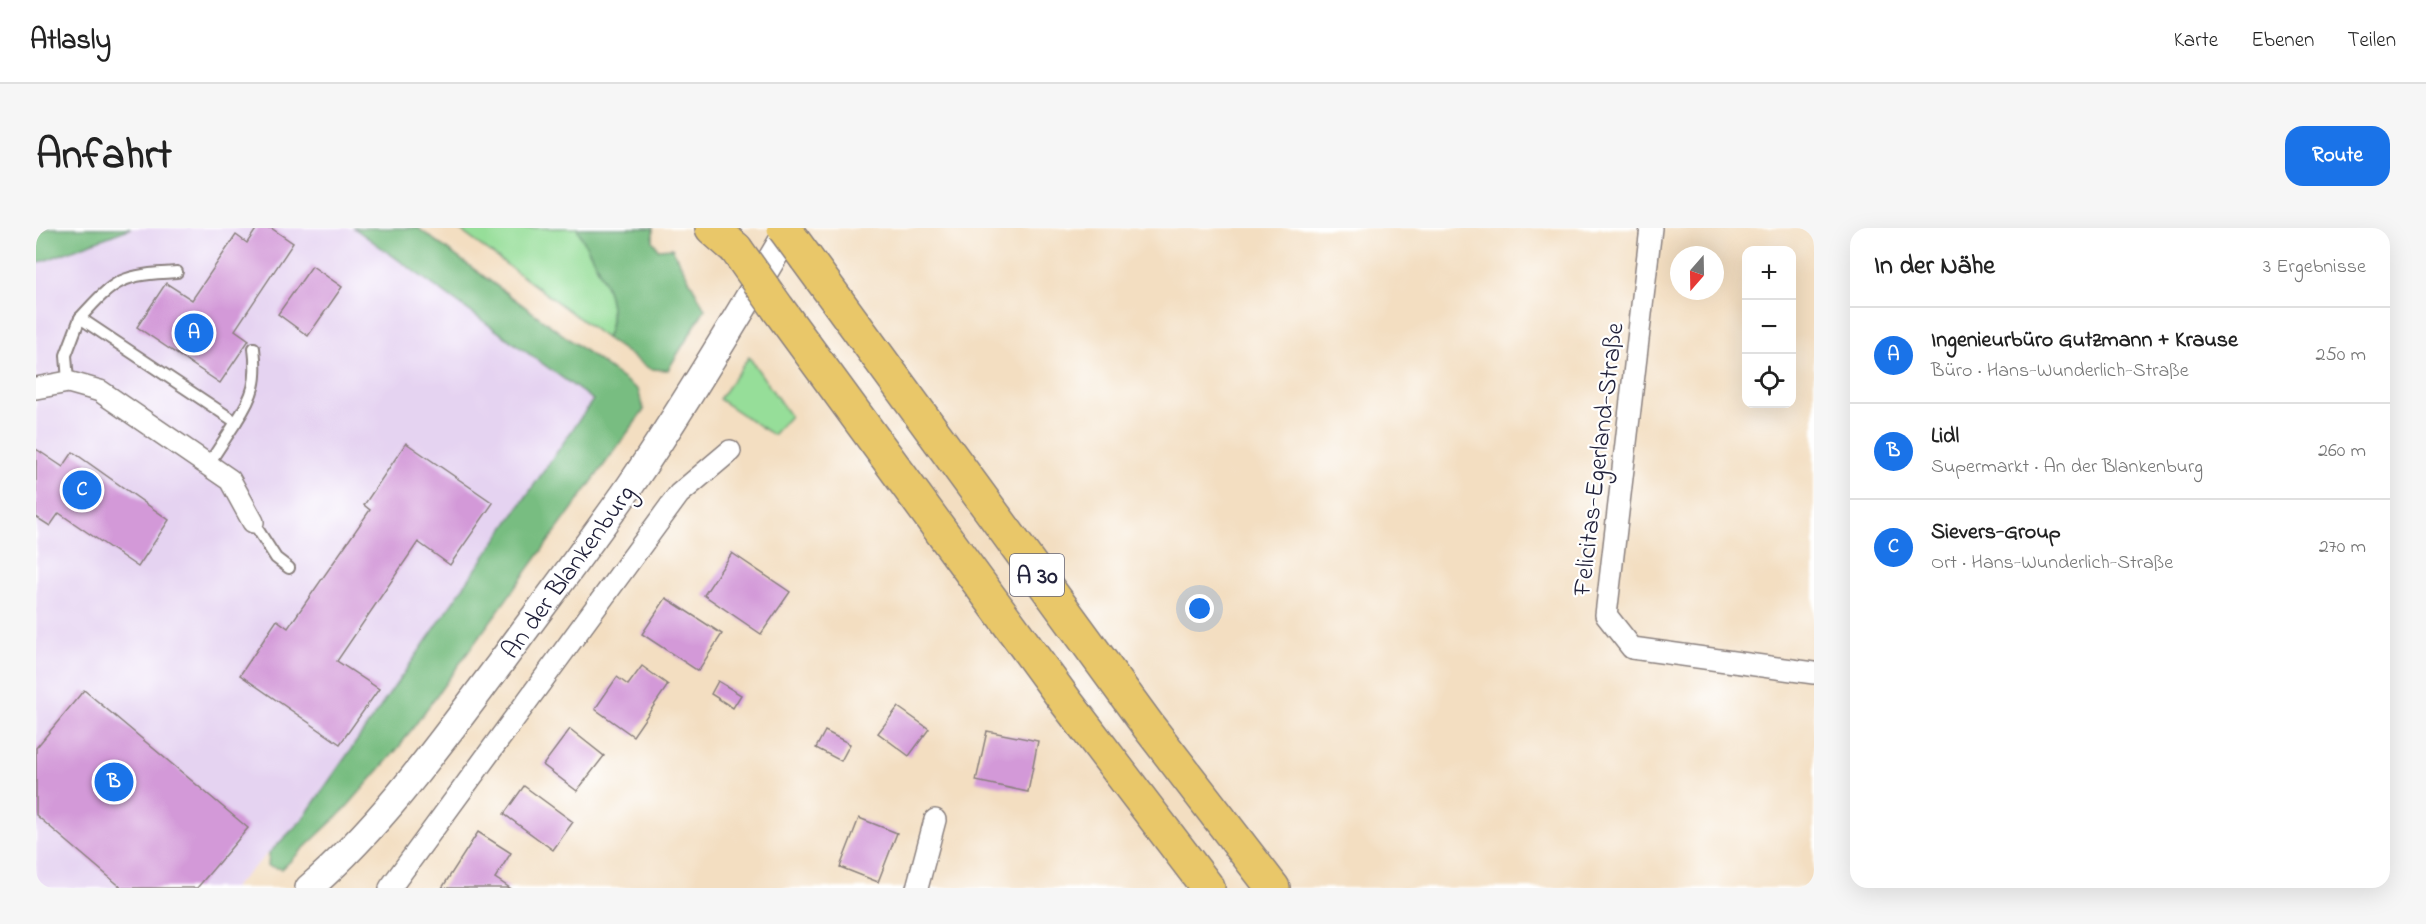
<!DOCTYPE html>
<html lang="de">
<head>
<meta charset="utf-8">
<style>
  body { margin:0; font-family:"Indie Flower",sans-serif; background:#f6f6f6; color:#222 }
  .controls { position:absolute; right:18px; top:18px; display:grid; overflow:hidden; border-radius:12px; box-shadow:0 6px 24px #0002 }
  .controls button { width:54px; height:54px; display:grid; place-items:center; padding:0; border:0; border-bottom:2px solid #e0e0e0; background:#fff; color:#222; font:30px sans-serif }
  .compass { position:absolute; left:1634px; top:18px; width:54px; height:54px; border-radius:50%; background:#fff; box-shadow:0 6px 24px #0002; rotate:200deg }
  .you { position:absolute; left:1164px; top:381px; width:21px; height:21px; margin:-15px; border:4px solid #fff; border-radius:50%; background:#1a73e8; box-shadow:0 0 0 9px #1a73e833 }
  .badge { display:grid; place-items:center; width:39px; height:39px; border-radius:50%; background:#1a73e8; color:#fff; font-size:20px; font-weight:700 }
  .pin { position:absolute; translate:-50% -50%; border:3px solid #fff; box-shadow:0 2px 6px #0006 }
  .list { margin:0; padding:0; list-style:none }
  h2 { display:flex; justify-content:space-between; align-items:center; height:78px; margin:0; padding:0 24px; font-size:26px }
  h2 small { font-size:20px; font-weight:400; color:#767676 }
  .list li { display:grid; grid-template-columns:39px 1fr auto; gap:18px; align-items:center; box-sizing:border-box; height:96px; padding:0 24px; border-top:2px solid #e0e0e0 }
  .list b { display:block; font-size:22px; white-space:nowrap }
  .list p { margin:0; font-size:20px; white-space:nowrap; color:#767676 }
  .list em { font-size:20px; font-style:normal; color:#767676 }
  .icon { flex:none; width:33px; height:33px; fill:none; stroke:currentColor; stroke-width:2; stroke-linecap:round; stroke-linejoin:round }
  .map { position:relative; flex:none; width:1778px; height:660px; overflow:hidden; border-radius:18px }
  header { display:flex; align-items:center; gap:36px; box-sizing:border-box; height:84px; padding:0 30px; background:#fff; border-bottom:2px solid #e0e0e0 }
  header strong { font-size:28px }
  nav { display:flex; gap:33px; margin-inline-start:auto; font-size:21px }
  .intro { display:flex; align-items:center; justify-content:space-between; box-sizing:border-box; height:144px; padding:0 36px }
  h1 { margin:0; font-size:42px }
  .button { padding:15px 27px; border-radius:18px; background:#1a73e8; color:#fff; font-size:21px; font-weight:700 }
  main { display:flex; gap:36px; padding:0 36px }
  aside { flex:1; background:#fff; border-radius:18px; box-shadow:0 6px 24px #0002 }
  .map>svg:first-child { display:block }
</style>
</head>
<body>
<header>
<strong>Atlasly</strong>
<nav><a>Karte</a><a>Ebenen</a><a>Teilen</a></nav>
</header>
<div class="intro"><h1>Anfahrt</h1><a class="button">Route</a></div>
<main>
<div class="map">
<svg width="1778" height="660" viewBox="0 0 1778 660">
  <rect width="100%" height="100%" fill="#fff"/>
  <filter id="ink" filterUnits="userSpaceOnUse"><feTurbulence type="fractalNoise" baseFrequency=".0167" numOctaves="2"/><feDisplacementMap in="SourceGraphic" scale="12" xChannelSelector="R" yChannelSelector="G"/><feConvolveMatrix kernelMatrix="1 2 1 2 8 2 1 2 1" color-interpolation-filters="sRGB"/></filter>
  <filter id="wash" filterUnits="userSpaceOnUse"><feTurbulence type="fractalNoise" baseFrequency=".008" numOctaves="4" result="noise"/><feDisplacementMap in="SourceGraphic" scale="24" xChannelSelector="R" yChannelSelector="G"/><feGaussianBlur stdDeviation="1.35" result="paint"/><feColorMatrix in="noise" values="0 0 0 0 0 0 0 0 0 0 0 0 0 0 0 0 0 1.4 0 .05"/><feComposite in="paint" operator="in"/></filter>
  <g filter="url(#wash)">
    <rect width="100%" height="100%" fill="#f3dec1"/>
    <!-- built -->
    <path fill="#e5d3f1" d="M95,0H318L557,172L266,592L197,660H0V36Z"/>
    <!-- green -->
    <g fill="#96de99" stroke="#5c806a" stroke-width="1.5">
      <path d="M421,0H541C557,34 588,73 570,110Z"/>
      <path d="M713,129L754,188L737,207L683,171Z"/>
    </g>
    <!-- forest -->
    <g fill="#78bd81" stroke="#4d705e" stroke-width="1.5">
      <path d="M13,0H95L0,36V6Z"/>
      <path d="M318,0H382L602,162L608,182L363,519L309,581L246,641L232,638L233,625L266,592L557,172Z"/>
      <path d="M541,0H617V13L622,21L636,20L669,81L632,142L614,141L570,110C588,73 557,34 541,0Z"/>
    </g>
    <g id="blocks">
      <!-- building -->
      <g fill="#d399d8">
        <path d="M221,0H235L257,15L199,102L213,112L184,155L101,99L130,55L156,72L200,7L211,15Z"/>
        <path d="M276,38L306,59L272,108L242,86Z"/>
        <path d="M370,215L457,275L414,337L382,314L301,433L343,461L304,516L204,447L241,392L252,400L334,282L328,277Z"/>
        <path d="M0,221L27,239L37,224L133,292L102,339L23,285L14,298L0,289Z"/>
        <path d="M696,325L754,364L725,406L668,367Z"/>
        <path d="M630,370L686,406L662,443L606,406Z"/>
        <path d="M606,438L632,457L597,508L559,481L581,449L592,457Z"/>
        <path d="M682,453L705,467L697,480L675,466Z"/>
        <path d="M48,462L212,600L161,660H86L0,587V520Z"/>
        <path d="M862,479L893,501L873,528L842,505Z"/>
        <path d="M534,501L568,528L541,563L507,537Z"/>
        <path d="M789,503L814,516L805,533L780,520Z"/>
        <path d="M951,503L1002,513L992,564L940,553Z"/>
        <path d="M488,558L537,594L517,622L468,586Z"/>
        <path d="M823,590L861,605L842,654L804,639Z"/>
        <path d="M442,604L475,625L459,650L474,660H406Z"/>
      </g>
    </g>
  </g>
  <g filter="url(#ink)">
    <use href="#blocks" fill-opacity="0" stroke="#8a807e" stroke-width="1.5"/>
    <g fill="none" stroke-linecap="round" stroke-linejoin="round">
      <!-- service casing -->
      <g stroke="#8a807e" stroke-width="14">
        <g id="service">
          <path d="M44,90C80,50 86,47 141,44"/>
          <path d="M32,154L30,127L44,90L200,194L172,237"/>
          <path d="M200,194C218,167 222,152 218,120"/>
          <path d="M217,294L240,330L253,340"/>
        </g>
      </g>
      <!-- minor casing -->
      <g stroke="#8a807e" stroke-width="24">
        <g id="minor">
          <path d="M1615,0L1570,387L1596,420L1778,445"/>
          <path d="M0,160L32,154L64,163L194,252L217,294"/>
          <path d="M354,660L643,266L694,223"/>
          <path d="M881,660L899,592"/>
        </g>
      </g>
      <!-- tertiary casing -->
      <g stroke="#8a807e" stroke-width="30">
        <path id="tertiary" d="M273,660C346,597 405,514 463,437C507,377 552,318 594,258C651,174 703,87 754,0"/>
      </g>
      <!-- motorway casing -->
      <g stroke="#8a807e" stroke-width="36">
        <g id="motorway">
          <path d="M676,0L700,21"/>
          <path d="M770,30L1113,499L1237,660"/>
          <path d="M743,82L1031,475L1172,660"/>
        </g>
      </g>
      <!-- service -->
      <use href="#service" stroke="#fff" stroke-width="10"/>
      <!-- minor -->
      <use href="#minor" stroke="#fff" stroke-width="21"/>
      <!-- tertiary -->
      <use href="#tertiary" stroke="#fff" stroke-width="27"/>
      <!-- motorway -->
      <use href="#motorway" stroke="#e9c769" stroke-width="33"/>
      <!-- motorway-bridge casing -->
      <g stroke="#8a807e" stroke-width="36" stroke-linecap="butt">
        <g id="motorway-bridge">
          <path d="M748,0L770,30"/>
          <path d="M700,21L743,82"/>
        </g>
      </g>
      <!-- motorway-bridge -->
      <use href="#motorway-bridge" stroke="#e9c769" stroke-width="33"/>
    </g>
  </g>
  <g text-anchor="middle" stroke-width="4.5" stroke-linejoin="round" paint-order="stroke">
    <!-- shield labels -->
    <rect fill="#fff" stroke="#646476" stroke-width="1.5" x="974" y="326" width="54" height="42" rx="4.5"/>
    <g font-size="24" font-weight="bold" fill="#22223b">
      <text x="1001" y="355">A 30</text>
    </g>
    <!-- street labels -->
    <g font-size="26" fill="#22223b" stroke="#fff">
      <text transform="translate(1561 231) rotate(-83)" y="9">Felicitas-Egerland-Straße</text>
      <text transform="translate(531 343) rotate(-54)" y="9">An der Blankenburg</text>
    </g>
  </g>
</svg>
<div class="controls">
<button>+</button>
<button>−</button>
<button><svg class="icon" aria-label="locate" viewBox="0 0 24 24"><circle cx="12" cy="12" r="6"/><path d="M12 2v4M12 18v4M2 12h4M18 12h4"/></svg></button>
</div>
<svg class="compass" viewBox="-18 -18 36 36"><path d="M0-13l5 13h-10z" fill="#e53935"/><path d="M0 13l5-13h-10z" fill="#767676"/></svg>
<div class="you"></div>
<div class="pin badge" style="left:158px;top:105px">A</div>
<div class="pin badge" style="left:78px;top:554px">B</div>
<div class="pin badge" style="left:46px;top:262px">C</div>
</div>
<aside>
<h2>In der Nähe<small>3 Ergebnisse</small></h2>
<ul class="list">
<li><span class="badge">A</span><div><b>Ingenieurbüro Gutzmann + Krause</b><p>Büro · Hans-Wunderlich-Straße</p></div><em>250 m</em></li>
<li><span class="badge">B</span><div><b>Lidl</b><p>Supermarkt · An der Blankenburg</p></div><em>260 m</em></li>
<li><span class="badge">C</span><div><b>Sievers-Group</b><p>Ort · Hans-Wunderlich-Straße</p></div><em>270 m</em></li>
</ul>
</aside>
</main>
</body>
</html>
